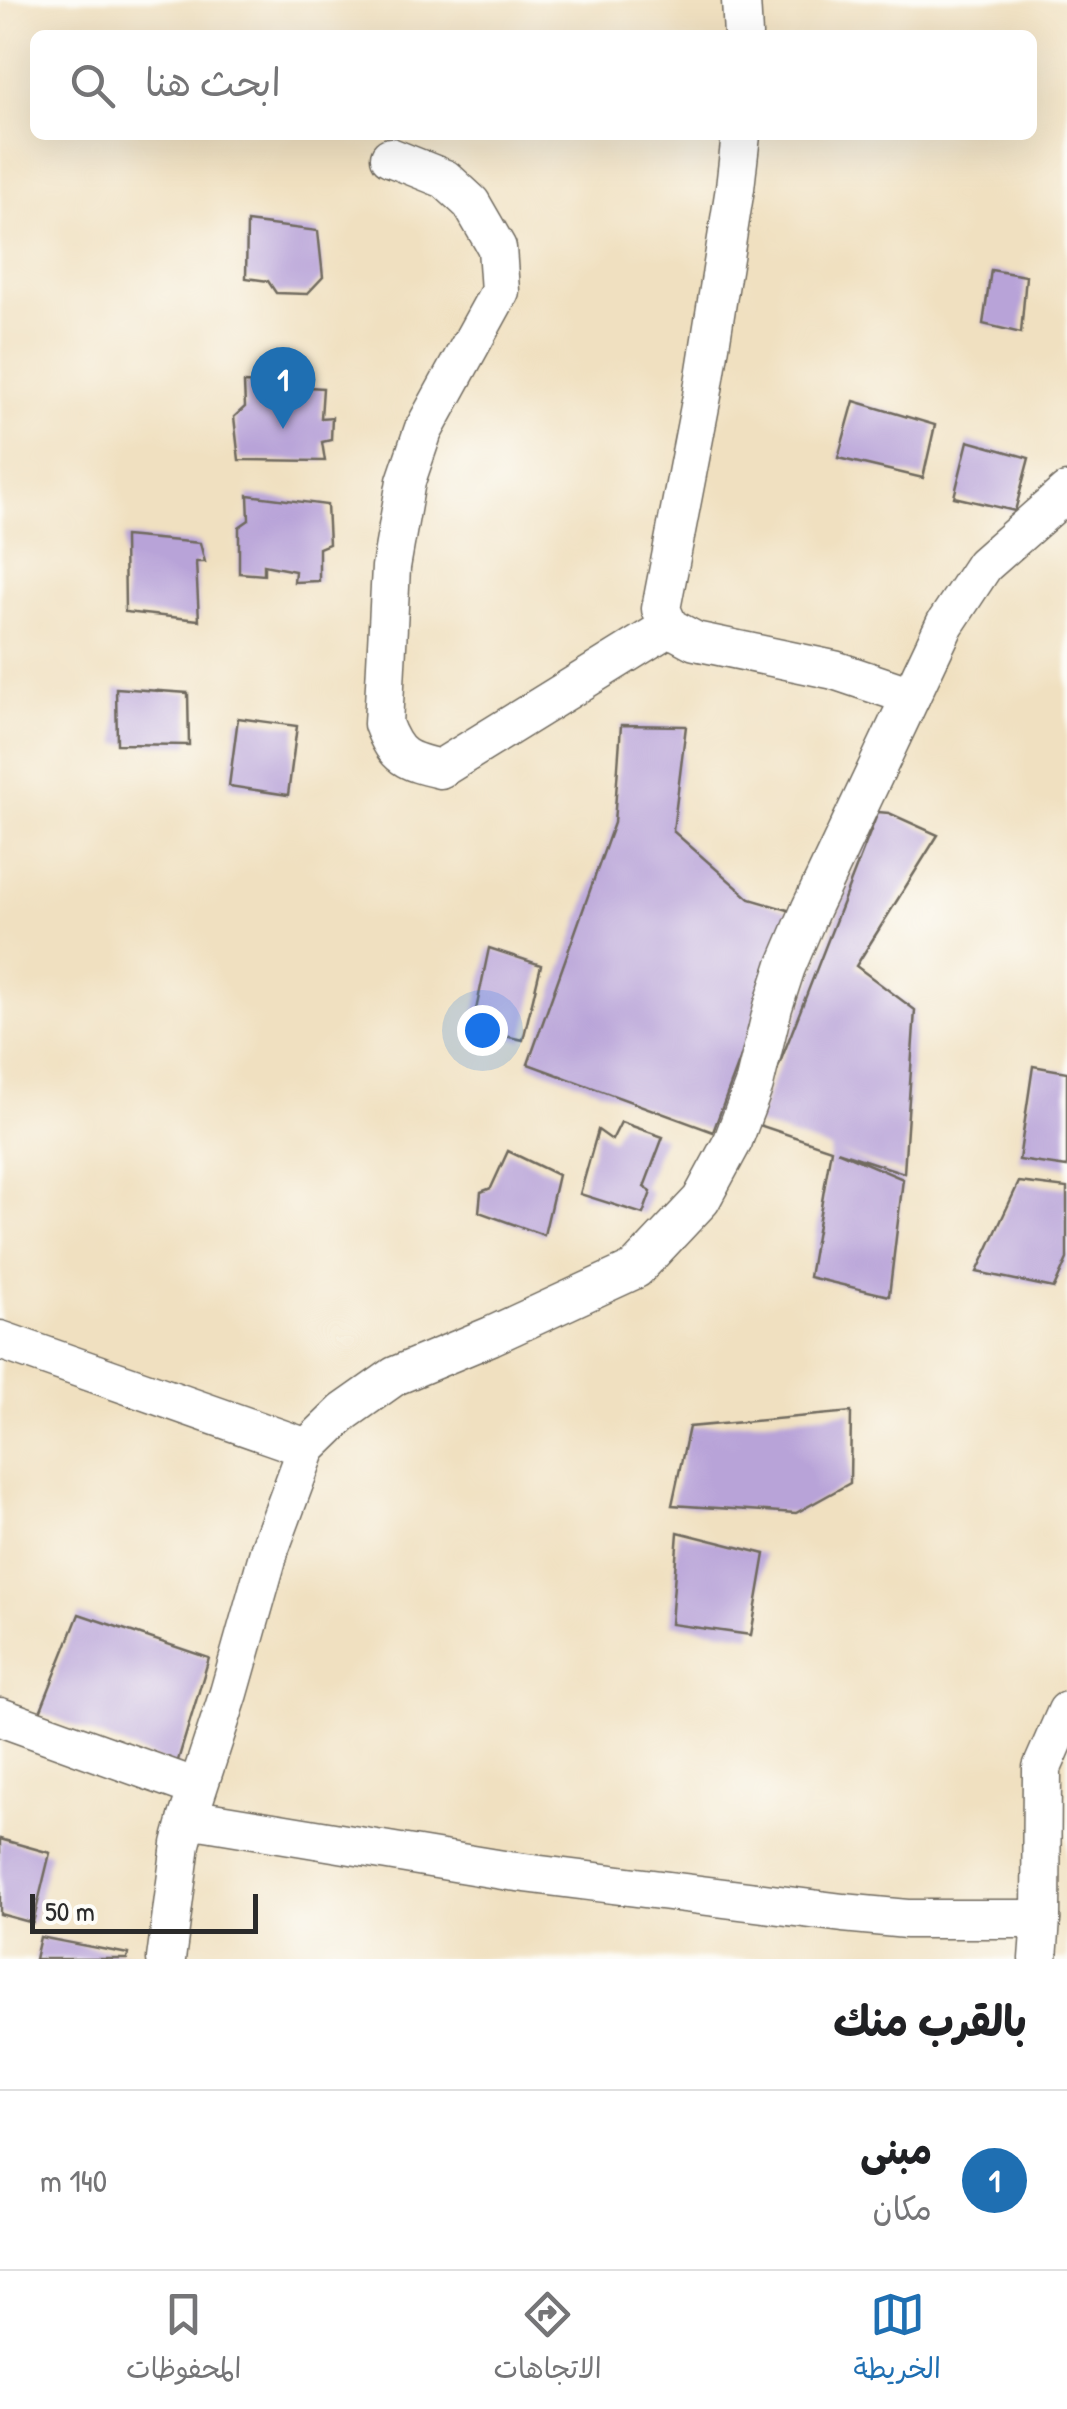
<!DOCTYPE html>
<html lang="ar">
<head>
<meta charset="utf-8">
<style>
  body { margin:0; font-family:"Patrick Hand","Playpen Sans Arabic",sans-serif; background:#f2f2f2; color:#202124; direction:rtl }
  .scale { position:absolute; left:30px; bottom:25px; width:228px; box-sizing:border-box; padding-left:10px; border:5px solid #2b2b2b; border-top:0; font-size:28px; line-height:35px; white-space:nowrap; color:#2b2b2b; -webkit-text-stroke:8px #fdfcf7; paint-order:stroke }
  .you { position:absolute; left:482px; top:1030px; width:35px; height:35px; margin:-25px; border:8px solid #fff; border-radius:50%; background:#1a73e8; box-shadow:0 0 0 15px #1a73e833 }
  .badge { display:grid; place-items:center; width:65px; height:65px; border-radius:50%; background:#1f6fb2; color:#fff; font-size:32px; font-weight:700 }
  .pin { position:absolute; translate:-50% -82px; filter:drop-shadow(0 2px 5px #0008) }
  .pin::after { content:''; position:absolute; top:52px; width:35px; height:30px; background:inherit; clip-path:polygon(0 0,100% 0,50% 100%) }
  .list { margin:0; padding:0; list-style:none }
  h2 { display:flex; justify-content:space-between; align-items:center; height:130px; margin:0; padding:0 40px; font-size:42px }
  h2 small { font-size:32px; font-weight:400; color:#757577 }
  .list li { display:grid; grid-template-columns:65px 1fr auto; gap:30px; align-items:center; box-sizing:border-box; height:180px; padding:0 40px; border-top:2px solid #e0e0e0 }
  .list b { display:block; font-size:38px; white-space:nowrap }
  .list p { margin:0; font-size:32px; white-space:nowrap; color:#757577 }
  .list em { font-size:32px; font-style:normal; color:#757577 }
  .icon { flex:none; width:55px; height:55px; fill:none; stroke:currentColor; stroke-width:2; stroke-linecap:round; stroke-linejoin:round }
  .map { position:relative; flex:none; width:1067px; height:1959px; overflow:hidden; direction:ltr }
  .search { position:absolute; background:#fff; box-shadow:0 10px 40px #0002; left:30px; right:30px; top:30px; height:110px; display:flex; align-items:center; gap:25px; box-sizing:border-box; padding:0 35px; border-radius:15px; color:#757577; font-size:38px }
  .sheet { height:310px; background:#fff }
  nav { display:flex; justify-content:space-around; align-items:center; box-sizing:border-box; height:140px; border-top:2px solid #e0e0e0; background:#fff; font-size:28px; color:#757577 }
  nav a { display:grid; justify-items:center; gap:5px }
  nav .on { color:#1f6fb2 }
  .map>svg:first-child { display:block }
</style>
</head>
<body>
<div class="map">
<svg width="1067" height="1959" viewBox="0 0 1067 1959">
  <rect width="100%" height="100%" fill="#fdfcf7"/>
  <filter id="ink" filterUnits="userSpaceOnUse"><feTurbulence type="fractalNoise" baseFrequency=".01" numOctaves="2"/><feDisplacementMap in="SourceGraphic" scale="20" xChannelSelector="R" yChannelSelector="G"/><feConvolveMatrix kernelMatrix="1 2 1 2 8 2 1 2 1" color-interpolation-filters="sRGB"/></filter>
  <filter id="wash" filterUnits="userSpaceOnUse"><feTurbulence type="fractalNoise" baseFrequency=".0048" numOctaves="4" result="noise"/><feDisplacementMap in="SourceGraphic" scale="40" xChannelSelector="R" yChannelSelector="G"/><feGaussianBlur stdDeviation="2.25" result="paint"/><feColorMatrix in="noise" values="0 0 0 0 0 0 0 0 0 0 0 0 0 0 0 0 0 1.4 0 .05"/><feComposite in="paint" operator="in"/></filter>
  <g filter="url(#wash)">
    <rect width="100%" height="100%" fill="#f0e0c0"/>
    <g id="blocks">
      <!-- building -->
      <g fill="#b8a3d8">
        <path d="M247,222L318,231L323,277L307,294L276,293L268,281L246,278Z"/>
        <path d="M991,270L1026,276L1021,333L983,324Z"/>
        <path d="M244,383L323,388L321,418L332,417L331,440L322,442L325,461L239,460L234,417L245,407Z"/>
        <path d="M854,401L935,425L923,478L838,458Z"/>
        <path d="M968,441L1029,458L1015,511L954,497Z"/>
        <path d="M248,495L327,505L329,544L319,548V581L294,582L295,571L264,565V575L239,573V527L249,520Z"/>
        <path d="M124,536L200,543L205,562H196L199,620L125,612Z"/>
        <path d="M116,688L188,693L189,745L117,744Z"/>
        <path d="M238,718L297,726L288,795L229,786Z"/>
        <path d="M621,725L686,726L673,831L750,899L795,912L713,1132L528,1064L614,823Z"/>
        <path d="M878,812L889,813L938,835L856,966L915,1010L904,1173L837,1151L903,1179L889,1296L809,1277L831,1149L756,1124Z"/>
        <path d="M489,948L541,965L523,1040L472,1029Z"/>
        <path d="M1033,1066L1067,1072V1167L1019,1160Z"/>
        <path d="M621,1122L663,1137L644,1187L651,1192L643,1214L580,1194L598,1130L612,1140Z"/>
        <path d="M508,1151L558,1175L544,1235L479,1212L481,1192L491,1188Z"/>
        <path d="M1019,1182L1067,1188V1259L1054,1288L977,1272Z"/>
        <path d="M851,1412L850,1483L796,1513L672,1505L689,1427Z"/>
        <path d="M678,1532L765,1554L751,1635L671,1624Z"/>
        <path d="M79,1614L209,1658L176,1767L40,1712Z"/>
        <path d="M0,1839L50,1853L33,1923L0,1914Z"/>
        <path d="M40,1937L128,1954L127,1959H35Z"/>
      </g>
    </g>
  </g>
  <g filter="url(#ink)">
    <use href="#blocks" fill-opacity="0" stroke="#706a5f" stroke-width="2.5"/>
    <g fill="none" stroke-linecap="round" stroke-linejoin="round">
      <!-- minor casing -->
      <g stroke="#706a5f" stroke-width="41">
        <g id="minor">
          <path d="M741,0L743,35"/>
          <path d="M741,135L735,188L702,396L661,609L669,627L695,641L834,670L911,696"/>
          <path d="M390,157L445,179L471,203L497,248L500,291L423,431L406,481L391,567L383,724C396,758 406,761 440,769L669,627"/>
          <path d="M0,1340L307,1448"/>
          <path d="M0,1717L197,1788"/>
          <path d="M188,1818L509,1871L843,1913L907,1919H1041"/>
          <path d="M166,1959L181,1844L188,1818L229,1693L270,1548L307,1448L344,1412L395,1376L491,1336L636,1269L701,1200L733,1141L754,1085L773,1007L786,967L811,908L945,624L984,565L1067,492"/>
          <path d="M1038,1959L1041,1919L1042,1768L1067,1711"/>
        </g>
      </g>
      <!-- minor -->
      <use href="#minor" stroke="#fff" stroke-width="38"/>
    </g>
  </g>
</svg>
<div class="scale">50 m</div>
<div class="you"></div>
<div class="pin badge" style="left:283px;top:429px">1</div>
<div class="search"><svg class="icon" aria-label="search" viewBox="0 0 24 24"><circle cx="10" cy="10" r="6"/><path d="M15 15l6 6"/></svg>ابحث هنا</div>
</div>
<section class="sheet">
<h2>بالقرب منك<small></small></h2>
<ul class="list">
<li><span class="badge">1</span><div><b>مبنى</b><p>مكان</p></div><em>140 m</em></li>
</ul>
</section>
<nav>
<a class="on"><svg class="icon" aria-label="map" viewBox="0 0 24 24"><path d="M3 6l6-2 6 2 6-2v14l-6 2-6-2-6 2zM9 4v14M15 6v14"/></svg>الخريطة</a>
<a><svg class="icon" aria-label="directions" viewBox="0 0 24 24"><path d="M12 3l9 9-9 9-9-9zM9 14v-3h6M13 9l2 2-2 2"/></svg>الاتجاهات</a>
<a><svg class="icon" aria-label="saved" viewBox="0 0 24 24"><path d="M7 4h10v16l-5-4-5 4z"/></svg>المحفوظات</a>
</nav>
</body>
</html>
